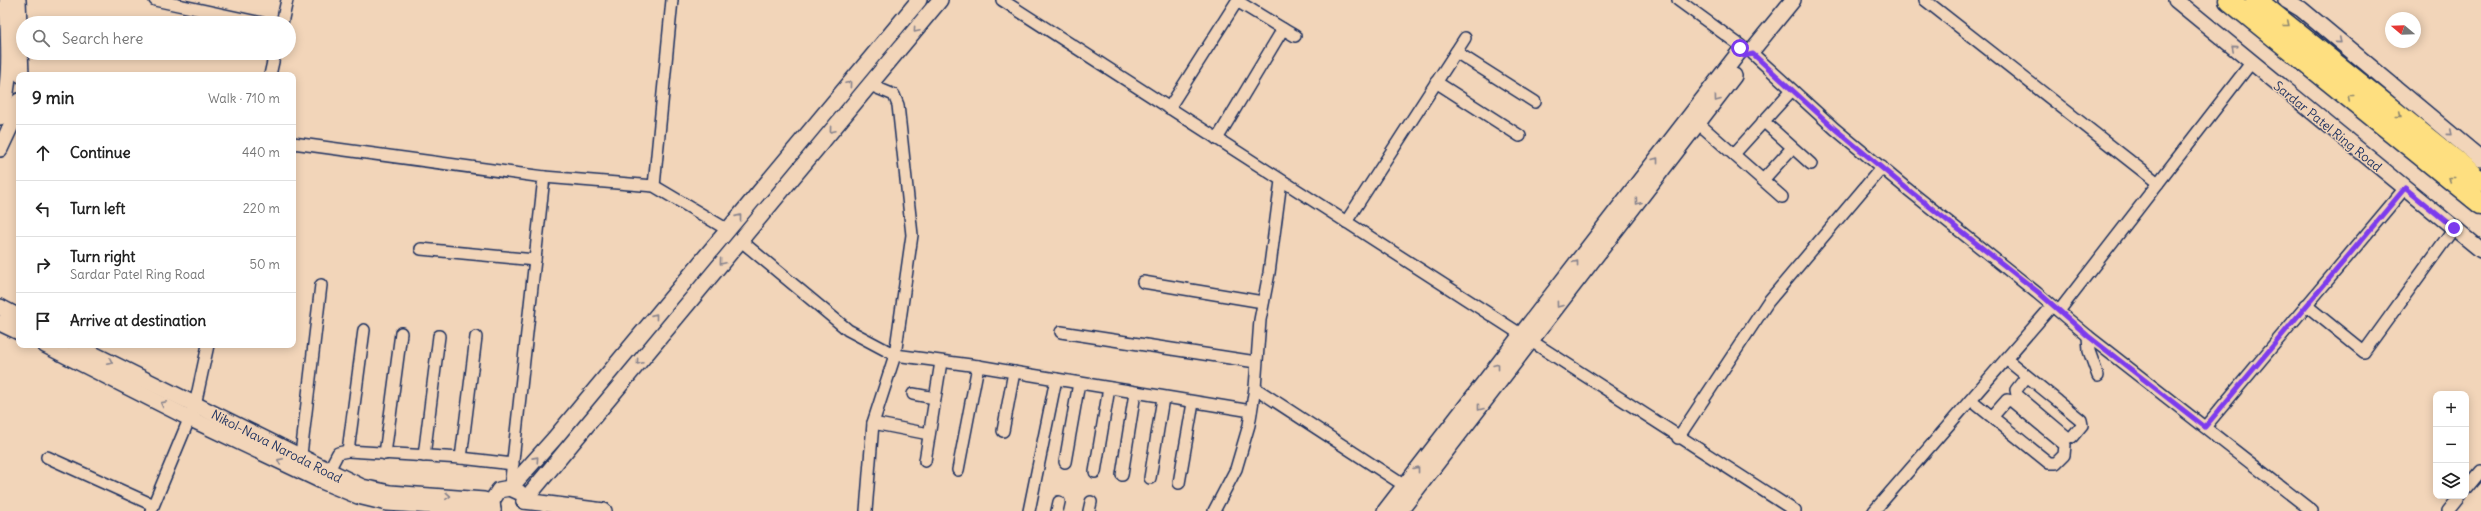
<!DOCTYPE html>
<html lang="en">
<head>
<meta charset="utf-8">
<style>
  body { margin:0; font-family:Delius,sans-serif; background:#f6f6f6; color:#222 }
  .controls { position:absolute; right:12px; bottom:12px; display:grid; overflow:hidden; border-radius:8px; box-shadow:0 2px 10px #0003 }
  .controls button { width:36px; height:36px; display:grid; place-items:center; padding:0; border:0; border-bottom:1px solid #e0e0e0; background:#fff; color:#222; font:20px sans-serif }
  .compass { position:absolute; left:2385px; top:12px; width:36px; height:36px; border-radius:50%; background:#fff; box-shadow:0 2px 10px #0003; rotate:289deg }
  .stop { position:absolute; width:12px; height:12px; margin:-9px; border:3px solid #7c3aed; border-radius:50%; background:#fff }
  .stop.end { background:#7c3aed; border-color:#fff; box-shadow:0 1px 4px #0008 }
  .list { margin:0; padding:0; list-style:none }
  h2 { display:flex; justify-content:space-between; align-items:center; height:52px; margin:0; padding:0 16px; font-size:17px }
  h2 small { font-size:13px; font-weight:400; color:#767676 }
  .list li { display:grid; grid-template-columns:26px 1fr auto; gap:12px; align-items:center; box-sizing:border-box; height:56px; padding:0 16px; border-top:1px solid #e0e0e0 }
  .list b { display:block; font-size:15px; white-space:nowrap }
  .list p { margin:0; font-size:13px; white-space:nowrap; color:#767676 }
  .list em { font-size:13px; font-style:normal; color:#767676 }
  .icon { flex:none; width:22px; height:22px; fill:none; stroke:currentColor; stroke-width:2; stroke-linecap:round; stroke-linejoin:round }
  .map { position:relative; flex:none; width:2481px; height:511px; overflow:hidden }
  .search { position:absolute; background:#fff; box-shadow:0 2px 10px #0003; left:16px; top:16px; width:280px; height:44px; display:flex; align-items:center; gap:10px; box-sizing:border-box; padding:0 14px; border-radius:22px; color:#767676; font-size:15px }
  .panel { position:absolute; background:#fff; box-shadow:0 2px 10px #0003; left:16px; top:72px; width:280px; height:276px; border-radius:8px }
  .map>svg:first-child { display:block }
</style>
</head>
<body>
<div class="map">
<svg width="2481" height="511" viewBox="0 0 2481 511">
  <rect width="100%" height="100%" fill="#f2d5b9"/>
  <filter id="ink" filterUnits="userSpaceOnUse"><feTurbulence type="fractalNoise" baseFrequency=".025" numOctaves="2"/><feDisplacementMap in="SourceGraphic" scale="8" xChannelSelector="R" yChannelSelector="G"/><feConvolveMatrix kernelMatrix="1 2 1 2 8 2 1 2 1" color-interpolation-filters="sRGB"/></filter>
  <g filter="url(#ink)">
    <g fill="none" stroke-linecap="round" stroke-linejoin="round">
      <!-- street casing -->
      <g stroke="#1b2f5e" stroke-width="14">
        <g id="street">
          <path d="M155,0L262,23"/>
          <path d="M1002,0L1795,511"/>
          <path d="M1678,0L1741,46"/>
          <path d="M1925,0L2158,183"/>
          <path d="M282,23L287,0"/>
          <path d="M1283,29L1295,36"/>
          <path d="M1456,52L1535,102"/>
          <path d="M1753,54L1835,129L1906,188L2037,293L2088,336L2312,511"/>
          <path d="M270,75L275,53"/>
          <path d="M1436,82L1520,136"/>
          <path d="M870,85L894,95L898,105L912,235L895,355L978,366L958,470"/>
          <path d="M1169,108L1237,1L1283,29L1217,139"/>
          <path d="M1763,121L1811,164"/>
          <path d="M1698,123L1782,197"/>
          <path d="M293,143L544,177L510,488"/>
          <path d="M1734,154L1792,90"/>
          <path d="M544,177L654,186L728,230"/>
          <path d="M1763,180L1792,148"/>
          <path d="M654,186L672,0"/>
          <path d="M1346,222L1465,38"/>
          <path d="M740,240L848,330L895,355L873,423L866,511"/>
          <path d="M421,249L535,260"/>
          <path d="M1143,282L1263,302"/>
          <path d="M2306,305L2364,352L2454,228"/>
          <path d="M2059,311L2251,63"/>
          <path d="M364,330L348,451L461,458L513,464"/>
          <path d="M1061,332L1256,362"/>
          <path d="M2088,336L2089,351L2098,376"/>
          <path d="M2006,359L2081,420L2082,425L2072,437H2067L2017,395L2016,390L2027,376"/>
          <path d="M978,366L1056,379L1029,511"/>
          <path d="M1056,379L1251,411"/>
          <path d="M1255,388L1405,486"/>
          <path d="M913,394L935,398"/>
          <path d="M1971,400L2049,463H2056L2064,455L2065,445L2012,401L2007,400L1992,417"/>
          <path d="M873,423L929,434"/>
          <path d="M2205,427L2405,188"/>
          <path d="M1003,431L1014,372"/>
          <path d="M1678,438L1768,302L1882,167"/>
          <path d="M385,454L401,333"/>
          <path d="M424,456L439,336"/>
          <path d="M47,457L153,505"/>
          <path d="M461,458L476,337"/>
          <path d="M925,461L941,362"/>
          <path d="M1065,462L1079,383"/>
          <path d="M300,463L321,285"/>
          <path d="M328,472L338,453L348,451"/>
          <path d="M1095,472L1109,388"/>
          <path d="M1122,475L1135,393"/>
          <path d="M1150,478L1163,398"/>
          <path d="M1179,483L1193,403"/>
          <path d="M2466,489L2481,471"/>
          <path d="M151,511L195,405L208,345"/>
          <path d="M1057,511L1059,502"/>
          <path d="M1089,511L1091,502"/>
          <path d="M1214,511L1236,469L1249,425L1255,388L1260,320L1269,273L1281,181"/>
          <path d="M1874,511L2052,306"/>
          <path d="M2448,511L2460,496"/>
        </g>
      </g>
      <!-- secondary casing -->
      <g stroke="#1b2f5e" stroke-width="18">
        <g id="secondary">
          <path d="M18,0L21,75"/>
          <path d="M2176,0L2481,250"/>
          <path d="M2286,0L2301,9L2481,159"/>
          <path d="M1754,48L1793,0"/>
          <path d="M0,117C13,79 8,39 7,0"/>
          <path d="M0,149L14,119L19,101"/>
          <path d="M0,307L19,317"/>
          <path d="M0,323L19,332"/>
          <path d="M45,345L189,418L324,482L358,496L387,503L493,510"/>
          <path d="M75,345L362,487L390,493L484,500"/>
          <path d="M510,488L554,439L919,0"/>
          <path d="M524,501L940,0"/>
          <path d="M524,501L604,511"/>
          <path d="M493,511L492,501L499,490L510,488L519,492"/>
          <path d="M1385,511L1740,51"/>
          <path d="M1400,511L1734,76"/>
        </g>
      </g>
      <!-- highway casing -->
      <g stroke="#1b2f5e" stroke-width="23">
        <g id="highway">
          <path d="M2229,0L2481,204"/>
          <path d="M2256,0L2481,181"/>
        </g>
      </g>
      <!-- street -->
      <use href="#street" stroke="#f2d5b9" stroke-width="11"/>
      <!-- secondary -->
      <use href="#secondary" stroke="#f2d5b9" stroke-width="15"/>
      <!-- highway -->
      <use href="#highway" stroke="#fedf80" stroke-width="20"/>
    </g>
    <!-- one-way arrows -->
    <defs><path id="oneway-chevron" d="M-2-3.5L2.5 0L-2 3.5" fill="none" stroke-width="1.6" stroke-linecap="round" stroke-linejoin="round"/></defs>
    <g stroke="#8c876f">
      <use href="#oneway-chevron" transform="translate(2287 24) rotate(39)"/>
      <use href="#oneway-chevron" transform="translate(2350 97) rotate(-141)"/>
      <use href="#oneway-chevron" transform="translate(2399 115) rotate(39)"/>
      <use href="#oneway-chevron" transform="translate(2451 179) rotate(-141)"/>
    </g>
    <g stroke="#86828c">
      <use href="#oneway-chevron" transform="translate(916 30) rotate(130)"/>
      <use href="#oneway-chevron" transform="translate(2339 41) rotate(40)"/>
      <use href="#oneway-chevron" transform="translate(2234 48) rotate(-140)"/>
      <use href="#oneway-chevron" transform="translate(849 84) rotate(-50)"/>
      <use href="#oneway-chevron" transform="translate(1717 99) rotate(127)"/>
      <use href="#oneway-chevron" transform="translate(832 130) rotate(130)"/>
      <use href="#oneway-chevron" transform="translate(2450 133) rotate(40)"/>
      <use href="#oneway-chevron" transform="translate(1656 160) rotate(-52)"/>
      <use href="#oneway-chevron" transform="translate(1638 202) rotate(127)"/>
      <use href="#oneway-chevron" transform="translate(739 217) rotate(-51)"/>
      <use href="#oneway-chevron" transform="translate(722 262) rotate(130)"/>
      <use href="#oneway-chevron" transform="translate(1576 263) rotate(-52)"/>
      <use href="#oneway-chevron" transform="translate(1559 305) rotate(127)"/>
      <use href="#oneway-chevron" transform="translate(655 316) rotate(-51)"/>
      <use href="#oneway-chevron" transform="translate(110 362) rotate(27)"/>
      <use href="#oneway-chevron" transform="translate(639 362) rotate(130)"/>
      <use href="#oneway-chevron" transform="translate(1497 366) rotate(-52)"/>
      <use href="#oneway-chevron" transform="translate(163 404) rotate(-153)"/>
      <use href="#oneway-chevron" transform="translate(1480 408) rotate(128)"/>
      <use href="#oneway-chevron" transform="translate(536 459) rotate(-48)"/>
      <use href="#oneway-chevron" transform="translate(280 461) rotate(-154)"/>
      <use href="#oneway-chevron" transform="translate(1417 469) rotate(-52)"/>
      <use href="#oneway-chevron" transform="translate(448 496) rotate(4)"/>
    </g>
  </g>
  <g fill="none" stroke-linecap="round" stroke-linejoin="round" filter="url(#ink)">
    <!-- route -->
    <path stroke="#7c3aed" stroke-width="5" d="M1740,48L1744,56L1753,54L1835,129L1906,188L2038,292L2088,336L2205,427L2405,188L2454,228"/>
  </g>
  <g text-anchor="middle" stroke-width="3" stroke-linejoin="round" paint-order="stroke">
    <!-- street labels -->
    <g font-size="13" fill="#1b2f5e" stroke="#f2d5b9">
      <text transform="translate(2328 126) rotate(39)" y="5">Sardar Patel Ring Road</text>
      <text transform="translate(277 446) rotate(27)" y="5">Nikol-Nava Naroda Road</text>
    </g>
  </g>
</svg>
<div class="controls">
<button>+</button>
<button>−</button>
<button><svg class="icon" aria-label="layers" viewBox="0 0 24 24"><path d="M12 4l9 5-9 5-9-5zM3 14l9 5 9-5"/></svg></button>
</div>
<svg class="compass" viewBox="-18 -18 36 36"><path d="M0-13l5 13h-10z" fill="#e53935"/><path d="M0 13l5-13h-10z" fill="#767676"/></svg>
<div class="stop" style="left:1740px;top:48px"></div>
<div class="stop end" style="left:2454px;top:228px"></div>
<div class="search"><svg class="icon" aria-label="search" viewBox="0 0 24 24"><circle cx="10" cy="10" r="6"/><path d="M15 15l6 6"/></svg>Search here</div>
<section class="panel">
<h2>9 min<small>Walk · 710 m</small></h2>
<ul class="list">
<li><svg class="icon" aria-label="ahead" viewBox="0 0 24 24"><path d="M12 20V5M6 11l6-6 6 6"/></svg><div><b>Continue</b></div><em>440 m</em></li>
<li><svg class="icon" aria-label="left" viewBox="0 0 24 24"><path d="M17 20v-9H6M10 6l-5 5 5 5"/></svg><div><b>Turn left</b></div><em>220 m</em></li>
<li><svg class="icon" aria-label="right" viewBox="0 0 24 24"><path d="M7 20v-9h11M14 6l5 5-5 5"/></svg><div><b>Turn right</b><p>Sardar Patel Ring Road</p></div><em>50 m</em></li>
<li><svg class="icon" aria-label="arrive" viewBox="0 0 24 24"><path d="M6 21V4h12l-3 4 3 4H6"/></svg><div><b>Arrive at destination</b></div></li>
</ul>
</section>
</div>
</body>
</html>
